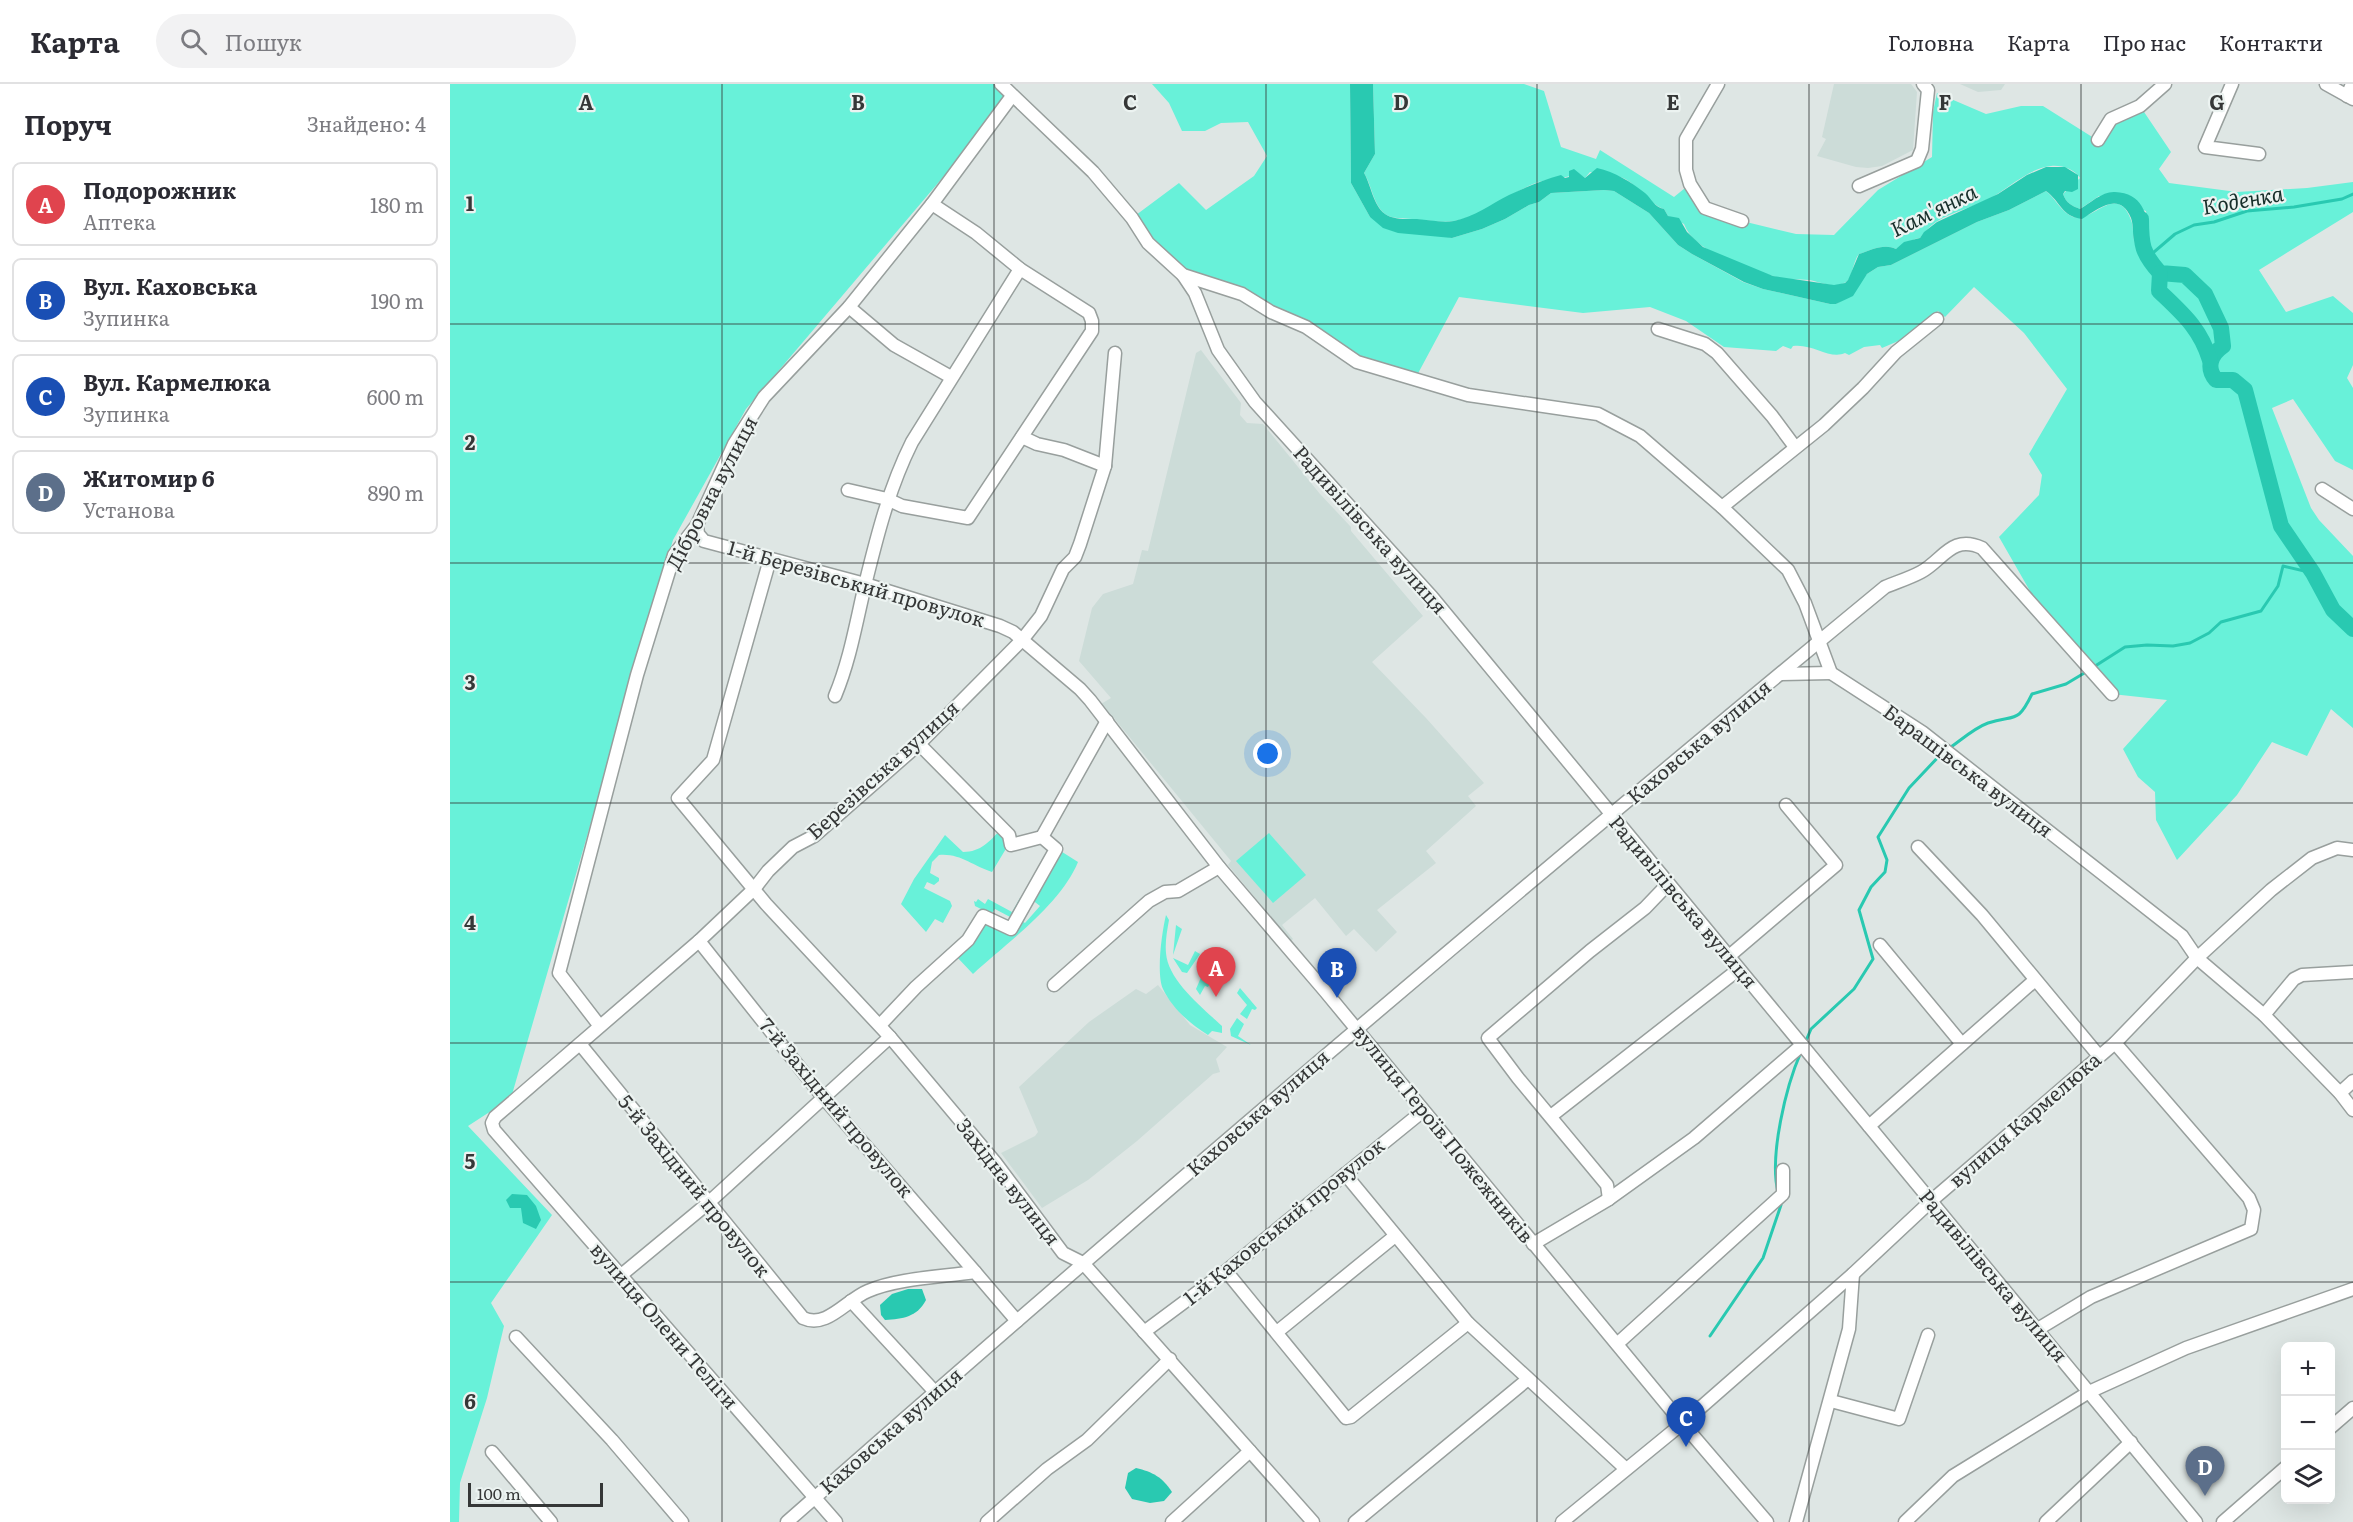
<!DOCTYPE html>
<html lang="uk">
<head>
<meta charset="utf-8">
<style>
  body { margin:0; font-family:Literata,serif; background:#f2f2f3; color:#2b2b33 }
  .controls { position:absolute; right:18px; bottom:18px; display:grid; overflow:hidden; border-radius:9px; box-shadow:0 6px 24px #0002 }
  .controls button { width:54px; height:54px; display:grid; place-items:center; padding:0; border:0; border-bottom:2px solid #e1e1e2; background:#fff; color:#2b2b33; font:30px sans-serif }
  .scale { position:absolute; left:18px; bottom:15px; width:135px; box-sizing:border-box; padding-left:6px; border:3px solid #353737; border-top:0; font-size:16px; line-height:21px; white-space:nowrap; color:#353737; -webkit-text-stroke:4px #ecf3f1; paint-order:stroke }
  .you { position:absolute; left:818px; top:670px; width:21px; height:21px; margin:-15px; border:4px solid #fff; border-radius:50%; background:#1a73e8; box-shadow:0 0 0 9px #1a73e833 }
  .badge { display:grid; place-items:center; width:39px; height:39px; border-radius:50%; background:#111827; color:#fff; font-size:20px; font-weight:700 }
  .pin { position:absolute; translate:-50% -50px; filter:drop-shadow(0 2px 3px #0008) }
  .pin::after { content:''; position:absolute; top:32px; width:21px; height:18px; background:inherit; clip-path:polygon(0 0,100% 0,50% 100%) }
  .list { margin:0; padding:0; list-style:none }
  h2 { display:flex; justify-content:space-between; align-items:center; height:78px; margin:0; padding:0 24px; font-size:26px }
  h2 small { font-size:20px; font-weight:400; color:#7c7c81 }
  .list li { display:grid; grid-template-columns:39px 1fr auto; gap:18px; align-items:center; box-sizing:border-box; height:84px; margin:0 12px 12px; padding:0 12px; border:2px solid #e1e1e2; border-radius:9px }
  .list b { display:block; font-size:22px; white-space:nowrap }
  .list p { margin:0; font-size:20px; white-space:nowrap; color:#7c7c81 }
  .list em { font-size:20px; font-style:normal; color:#7c7c81 }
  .icon { flex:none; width:33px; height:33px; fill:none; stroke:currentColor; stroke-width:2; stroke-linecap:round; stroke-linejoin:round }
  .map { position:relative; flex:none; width:1903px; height:1438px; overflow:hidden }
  header { display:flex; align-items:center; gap:36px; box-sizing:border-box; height:84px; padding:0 30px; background:#fff; border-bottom:2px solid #e1e1e2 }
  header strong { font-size:28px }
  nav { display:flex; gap:33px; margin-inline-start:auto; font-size:21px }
  .search { width:420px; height:54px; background:#f2f2f3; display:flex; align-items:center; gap:15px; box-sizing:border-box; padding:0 21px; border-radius:33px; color:#7c7c81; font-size:22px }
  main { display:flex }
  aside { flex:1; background:#fff }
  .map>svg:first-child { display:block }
</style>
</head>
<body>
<header>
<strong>Карта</strong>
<div class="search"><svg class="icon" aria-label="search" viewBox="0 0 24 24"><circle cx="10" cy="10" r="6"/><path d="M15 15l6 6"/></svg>Пошук</div>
<nav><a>Головна</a><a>Карта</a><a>Про нас</a><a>Контакти</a></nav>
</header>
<main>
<aside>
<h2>Поруч<small>Знайдено: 4</small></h2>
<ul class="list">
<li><span class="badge" style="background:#e0444e">A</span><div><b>Подорожник</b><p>Аптека</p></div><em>180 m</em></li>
<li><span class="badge" style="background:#1a4fb4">B</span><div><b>Вул. Каховська</b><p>Зупинка</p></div><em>190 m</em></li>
<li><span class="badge" style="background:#1a4fb4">C</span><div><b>Вул. Кармелюка</b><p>Зупинка</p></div><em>600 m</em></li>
<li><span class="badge" style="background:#5c6f8a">D</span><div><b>Житомир 6</b><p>Установа</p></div><em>890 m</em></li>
</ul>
</aside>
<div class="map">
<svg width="1903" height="1438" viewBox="0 0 1903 1438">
  <rect width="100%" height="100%" fill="#dee6e4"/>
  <!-- built -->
  <g fill="#ccdcd8">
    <path d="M1384,0H1461L1467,8L1463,66L1432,82L1418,84L1406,83L1367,72L1376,55L1372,53Z"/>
    <path d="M1510,0H1555L1551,6L1528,8Z"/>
    <path d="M751,266L791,319L790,331L797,339L813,340L870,410L901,443V447L973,532L922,578L976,634L1034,699L1018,712L1026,722L976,767L986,779L927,826L947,848L926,868L904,845L896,852L865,814L832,841L843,855L841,857L778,781L781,777L663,633H660L651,620L661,614L629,577L642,524L653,510L683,500L692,466L698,467L746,269Z"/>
    <path d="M708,901L740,941L777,963L766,975L770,988L763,990L687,1057L638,1096L592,1124L551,1069L585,1052L588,1048L569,1003L639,938L686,905L696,910Z"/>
  </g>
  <!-- green -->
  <g fill="#68f1d9">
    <path d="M0,0H551L562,12L296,325L223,456L61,1014L18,1042L102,1131L41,1219L54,1242L37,1314L10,1399L9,1438H0Z"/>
    <path d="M702,0H900L901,99L920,133L1002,154L1032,145L1055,135L1079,121L1089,118L1101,109L1154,106L1164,107L1199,129L1228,161L1242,170L1293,198L1313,205L1380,220H1386L1393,216L1417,190L1428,183L1441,181L1527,138L1559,126L1596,107C1606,115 1611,128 1623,133C1642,140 1667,97 1681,136C1684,143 1682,151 1685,159L1699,152L1696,127L1649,112L1630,125C1622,122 1616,119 1613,110L1630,94C1624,85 1612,81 1601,82C1582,84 1564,99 1549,109C1530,122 1505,126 1486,138C1479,143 1474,148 1470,154L1465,155L1446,165C1434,159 1421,166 1409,170C1403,177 1402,195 1396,198C1385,205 1370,198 1359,196C1347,195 1334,196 1323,192C1296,184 1244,168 1234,140L1218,132L1214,125C1202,122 1187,100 1173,94C1164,90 1150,90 1140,88L1135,94L1128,89C1114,96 1097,94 1083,100C1058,111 1032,132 1004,137C990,139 975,136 962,135C954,134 941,135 935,130C923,120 922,102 914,89L925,70L923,0H1074L1094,7L1111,63L1146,75L1150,66L1224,113L1240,100L1255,124L1292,137L1346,150L1384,151L1428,106L1482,73L1483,28L1487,9L1536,30L1571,22H1593L1647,56L1661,35L1690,22L1721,68L1709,85L1719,99L1787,108L1857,104L1903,98V128L1809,186L1836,228L1883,212L1903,229V281L1897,294L1903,304V386L1885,377L1843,315L1822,324L1861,424L1869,436L1903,472V644L1881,625L1857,672L1822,658L1787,711L1727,776L1706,736L1705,708L1688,693L1673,665L1717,616L1662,610L1599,540L1549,453L1589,411L1592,391L1579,370L1617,305L1574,249L1524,203L1495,233L1488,227L1460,252L1432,264L1430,261L1414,263L1399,271L1395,269C1380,276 1362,259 1343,262L1341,265L1333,262L1326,267L1274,263L1236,237L1200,223L1133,229L1009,213L965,295L907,278L856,243L733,191L682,134L729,99L756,126L804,92L817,72L798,38L771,39L755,47H732L719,19Z"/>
    <path d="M551,745L557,763L542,788C523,782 510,769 489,771L482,778L480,789L489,794V797L484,801L477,798L474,804L500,817L502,822L493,839L485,835L476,848L451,820L464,795L495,751L513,768C531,768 540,757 551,745Z"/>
    <path d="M819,749L856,791L823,819L786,777Z"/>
    <path d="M609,766L628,778C611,820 557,859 523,890L506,872L535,839L562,850L570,836L575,839L590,822L581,815Z"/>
    <path d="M570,814L572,815L562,834L545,825L541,830L525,822L524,817L526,818L528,815L535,820L538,815L562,828Z"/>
    <path d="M716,831L719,836C717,847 715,858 716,869C718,897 753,924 772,942V949L762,947L758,951C740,940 722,924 713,905C706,890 712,847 716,831Z"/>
    <path d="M726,841L732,845L723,871Z"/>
    <path d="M745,867L750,870L737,889L732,888L723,874L738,881Z"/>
    <path d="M765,880L767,886L758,903L755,902L750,911L746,905L752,891L756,893Z"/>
    <path d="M790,904L807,924L805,926L802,925L797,935L790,930L797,921L787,909Z"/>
    <path d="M787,934L794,940L788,952L801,961L781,952L780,945Z"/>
  </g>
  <!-- water -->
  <g fill="#29c9b1">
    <path d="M900,0H923L925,70L914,89C921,101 923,121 935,130C943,136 958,135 967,135C979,136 992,139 1004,137C1024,133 1041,120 1059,111C1076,103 1093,96 1111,91L1115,94L1119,93V87L1124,85L1135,94L1147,84C1165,88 1181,98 1195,109C1202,115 1204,123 1214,125L1218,132L1229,134L1237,148L1253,163L1323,192L1384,201L1395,199L1398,196L1409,170C1421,166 1434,159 1446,165L1454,158L1470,154L1474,148L1487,138L1548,110L1577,91L1596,83H1615L1628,91V105L1622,108L1615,107L1613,110C1616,119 1622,122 1630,125C1640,119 1653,107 1665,108C1692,109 1698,130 1699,153L1685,159C1682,151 1684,142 1681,134C1670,107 1649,124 1632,135C1611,132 1611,118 1596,107L1559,126L1527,138L1441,181L1428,183L1417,190L1403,212L1386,220H1380L1313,205L1294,198L1242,170L1228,161L1199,129L1164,107L1154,106L1101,109L1089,118L1079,121L1055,135L1032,145L1002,154L948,149L933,144L920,133L901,99Z"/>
    <path d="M62,1110L77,1111L86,1122L91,1136L86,1145L73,1139L71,1124H60L56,1116Z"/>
    <path d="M458,1205H472L476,1216C467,1233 453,1235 435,1236L431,1231L430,1221L442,1210Z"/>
    <path d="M686,1384C703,1388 712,1393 722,1408L714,1417L700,1419L682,1415L675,1404L678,1389Z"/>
  </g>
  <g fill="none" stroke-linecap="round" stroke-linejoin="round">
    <!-- stream -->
    <g stroke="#29c9b1" stroke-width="3">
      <path d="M1697,174L1725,150L1744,141L1764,138L1797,127L1844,123L1892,115L1903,110"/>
      <path d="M1642,584L1675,563L1697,561L1723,562L1740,559L1759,549L1771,538L1811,527L1828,502L1833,482L1863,489"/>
      <path d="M1498,665C1510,657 1524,644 1538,639C1565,630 1567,641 1582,610L1616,600L1636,588"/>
      <path d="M1355,959L1361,945L1404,905L1423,875L1409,826L1421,803L1435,788L1437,776L1428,753L1459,704L1492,669"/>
      <path d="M1328,1108C1319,1072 1336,1002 1351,968"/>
      <path d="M1260,1252L1313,1174L1331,1121L1330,1117"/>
    </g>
    <!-- river -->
    <g stroke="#29c9b1" stroke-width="16">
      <path d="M1691,135C1691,161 1692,169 1710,189L1735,191L1755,210L1771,244L1773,262C1760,271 1756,284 1766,296H1783L1795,306L1831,442L1863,489L1883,526L1903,545"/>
      <path d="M1710,189L1709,207C1733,230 1750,244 1760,276"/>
    </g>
    <!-- minor casing -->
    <g stroke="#989f9d" stroke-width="15">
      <g id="minor">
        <path d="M551,0L643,88L682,134L698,159L733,191L792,210L821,228L856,243L907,278L1018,311L1148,330L1190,352L1272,423L1338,486L1355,519L1381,589L1472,648L1732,852L1747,874L1814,931L1890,1009L1903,1026"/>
        <path d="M1268,0L1236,55V86L1240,100L1255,124L1292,137"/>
        <path d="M1782,0L1755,63L1809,70"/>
        <path d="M1876,0L1903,15"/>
        <path d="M1897,12L1902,0"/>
        <path d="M1648,56L1661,35L1690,22L1715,0"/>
        <path d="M1409,102L1467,77L1472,65L1478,6L1473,0"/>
        <path d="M733,191L745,209L768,266L805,318L982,513L1746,1438"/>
        <path d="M399,223L444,261L501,293"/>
        <path d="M1208,245L1255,260L1267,269L1322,332L1345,363"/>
        <path d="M572,353L587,360L614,366L655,382"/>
        <path d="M1872,405L1903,425"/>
        <path d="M398,406L437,415L452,422L518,434L642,247V237L639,229L570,185L526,149L482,120"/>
        <path d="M1272,423L1374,341L1413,304L1446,268L1487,235"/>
        <path d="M247,441L248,450L254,457L415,500L550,542L563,548L630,605L640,616L769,783L875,907L1222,1327L1317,1438"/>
        <path d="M320,475L263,676L228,714L316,820L440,953L545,1078L613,1169L633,1179L863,1438"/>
        <path d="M1331,590L1381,589"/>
        <path d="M385,612C400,576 406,539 415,501C427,452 439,404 462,358L570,185"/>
        <path d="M592,753L657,637"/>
        <path d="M1468,763L1532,831L1649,972"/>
        <path d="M249,857L373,1013L525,1188"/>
        <path d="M1430,861L1512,960"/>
        <path d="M1278,873L1386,781L1336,721"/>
        <path d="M604,901L699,817L715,808L728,807L769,783"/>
        <path d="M1814,931L1844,895L1852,891L1903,888"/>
        <path d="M149,941L109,889L187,591L224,471L247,441L284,360L314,313L399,223L482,120L562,12"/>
        <path d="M430,941L466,903L518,856L533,832L561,845L606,765L592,753L561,761L559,751L469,660"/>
        <path d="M130,960L353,1234C377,1245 396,1216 418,1207C448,1194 492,1193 525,1188L567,1237"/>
        <path d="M1890,1009L1903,997"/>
        <path d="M1101,1032L1289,885"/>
        <path d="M1419,1042L1585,896"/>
        <path d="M895,1090L1018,1239L1176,1385"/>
        <path d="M1159,1115L1157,1101L1068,994L1038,954L1140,867L1195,824L1218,800"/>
        <path d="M1083,1160L1159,1115L1244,1054L1352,961"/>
        <path d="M776,1187L896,1334L901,1333L1018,1239"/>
        <path d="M170,1192L257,1120L440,953"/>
        <path d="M401,1217L485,1308"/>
        <path d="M1588,1245L1641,1213L1801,1145L1804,1126L1799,1114L1665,959"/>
        <path d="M694,1248L776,1187L973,1027"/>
        <path d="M827,1248L945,1152"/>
        <path d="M66,1253L162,1356L232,1438"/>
        <path d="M1167,1260L1333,1110V1086"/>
        <path d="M1381,1317L1449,1335L1478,1251"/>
        <path d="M1880,1344L1903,1324"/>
        <path d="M42,1368L101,1438"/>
        <path d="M337,1438C698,1120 1064,809 1435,503C1447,498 1460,494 1471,488C1493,476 1502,450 1532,464L1662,610"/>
        <path d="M386,1438L44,1046L42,1039L45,1033L249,857L304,805L318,787L343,763L364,752L469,660L572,556L591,532L613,485L625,473L630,460L655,382L665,269"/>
        <path d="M537,1438L597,1385L637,1356L720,1275"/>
        <path d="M722,1438L800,1367"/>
        <path d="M905,1438L1078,1295"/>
        <path d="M1112,1438L1233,1339L1403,1190L1481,1117L1665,959L1747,874L1821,806L1862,774L1887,764L1903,766"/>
        <path d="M1346,1438L1399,1245L1403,1190"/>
        <path d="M1455,1438L1503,1392L1639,1308L1736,1264L1903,1205"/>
        <path d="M1596,1438L1681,1358"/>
        <path d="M1773,1438L1836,1383"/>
      </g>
    </g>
    <!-- minor -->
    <use href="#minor" stroke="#fff" stroke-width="12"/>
  </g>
  <!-- grid -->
  <path fill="none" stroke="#353737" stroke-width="1.5" stroke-opacity="0.55" d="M272,0V1438M544,0V1438M816,0V1438M1087,0V1438M1359,0V1438M1631,0V1438M0,240H1903M0,479H1903M0,719H1903M0,959H1903M0,1198H1903"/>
  <g text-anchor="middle" stroke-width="4.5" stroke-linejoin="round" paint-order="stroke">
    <!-- street labels -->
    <g font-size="20" fill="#353737" stroke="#ecf3f1">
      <text transform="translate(262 409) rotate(-62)" y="7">Дібровна вулиця</text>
      <text transform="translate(920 446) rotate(48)" y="7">Радивілівська вулиця</text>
      <text transform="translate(406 500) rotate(16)" y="7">1-й Березівський провулок</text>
      <text transform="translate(1249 658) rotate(-40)" y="7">Каховська вулиця</text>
      <text transform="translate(433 686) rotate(-42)" y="7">Березівська вулиця</text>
      <text transform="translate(1518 687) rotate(37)" y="7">Барашівська вулиця</text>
      <text transform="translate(1233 818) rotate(50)" y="7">Радивілівська вулиця</text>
      <text transform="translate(386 1024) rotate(50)" y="7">7-й Західний провулок</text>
      <text transform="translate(808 1029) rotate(-41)" y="7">Каховська вулиця</text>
      <text transform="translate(1575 1036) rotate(-41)" y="7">вулиця Кармелюка</text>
      <text transform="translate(993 1050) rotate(51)" y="7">вулиця Героїв Пожежників</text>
      <text transform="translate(558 1098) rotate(52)" y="7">Західна вулиця</text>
      <text transform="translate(244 1102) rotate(51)" y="7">5-й Західний провулок</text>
      <text transform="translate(834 1138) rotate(-39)" y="7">1-й Каховський провулок</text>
      <text transform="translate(1543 1192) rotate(50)" y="7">Радивілівська вулиця</text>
      <text transform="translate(214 1242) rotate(49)" y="7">вулиця Олени Теліги</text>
      <text transform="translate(441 1347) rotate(-41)" y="7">Каховська вулиця</text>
    </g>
    <!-- water labels -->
    <g font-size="21" font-style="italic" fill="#162e2a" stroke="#ecf3f1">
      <text transform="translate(1793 117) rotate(-10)" y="7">Коденка</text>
      <text transform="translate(1484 127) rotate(-26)" y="7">Кам'янка</text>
    </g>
  </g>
  <g font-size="20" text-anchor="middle" font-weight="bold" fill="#353737" stroke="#ecf3f1" stroke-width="4.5" stroke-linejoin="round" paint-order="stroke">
    <text x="136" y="26">A</text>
    <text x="408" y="26">B</text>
    <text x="680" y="26">C</text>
    <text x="951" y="26">D</text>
    <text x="1223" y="26">E</text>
    <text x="1495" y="26">F</text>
    <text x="1767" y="26">G</text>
    <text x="20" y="127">1</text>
    <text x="20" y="366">2</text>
    <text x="20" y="606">3</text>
    <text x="20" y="846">4</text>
    <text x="20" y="1085">5</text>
    <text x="20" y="1325">6</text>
  </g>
</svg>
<div class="controls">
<button>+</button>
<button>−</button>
<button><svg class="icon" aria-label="layers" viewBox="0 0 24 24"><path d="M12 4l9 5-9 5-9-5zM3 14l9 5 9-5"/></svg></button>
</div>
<div class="scale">100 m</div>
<div class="you"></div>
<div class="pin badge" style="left:766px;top:913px;background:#e0444e">A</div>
<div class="pin badge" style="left:887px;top:914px;background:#1a4fb4">B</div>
<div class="pin badge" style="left:1236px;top:1363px;background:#1a4fb4">C</div>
<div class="pin badge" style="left:1755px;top:1412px;background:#5c6f8a">D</div>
</div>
</main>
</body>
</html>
